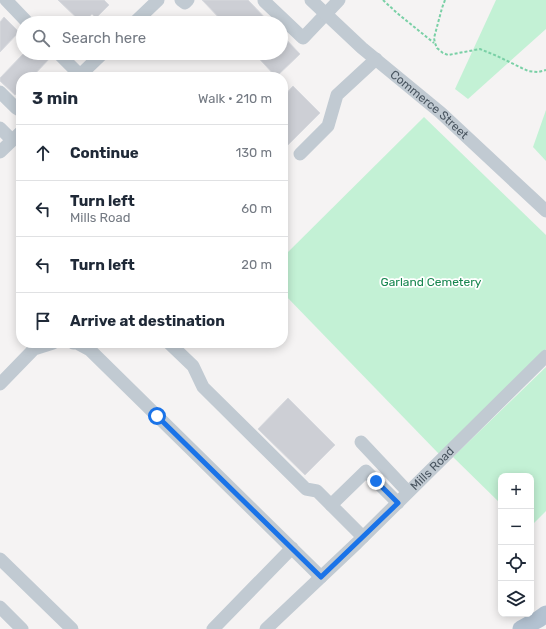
<!DOCTYPE html>
<html lang="en">
<head>
<meta charset="utf-8">
<style>
  body { margin:0; font-family:Rubik,sans-serif; background:#f2f2f3; color:#1f2937 }
  .controls { position:absolute; right:12px; bottom:12px; display:grid; overflow:hidden; border-radius:8px; box-shadow:0 2px 10px #0003 }
  .controls button { width:36px; height:36px; display:grid; place-items:center; padding:0; border:0; border-bottom:1px solid #e0e1e3; background:#fff; color:#1f2937; font:20px sans-serif }
  .stop { position:absolute; width:12px; height:12px; margin:-9px; border:3px solid #1a73e8; border-radius:50%; background:#fff }
  .stop.end { background:#1a73e8; border-color:#fff; box-shadow:0 1px 4px #0008 }
  .list { margin:0; padding:0; list-style:none }
  h2 { display:flex; justify-content:space-between; align-items:center; height:52px; margin:0; padding:0 16px; font-size:17px }
  h2 small { font-size:13px; font-weight:400; color:#747a83 }
  .list li { display:grid; grid-template-columns:26px 1fr auto; gap:12px; align-items:center; box-sizing:border-box; height:56px; padding:0 16px; border-top:1px solid #e0e1e3 }
  .list b { display:block; font-size:15px; white-space:nowrap }
  .list p { margin:0; font-size:13px; white-space:nowrap; color:#747a83 }
  .list em { font-size:13px; font-style:normal; color:#747a83 }
  .icon { flex:none; width:22px; height:22px; fill:none; stroke:currentColor; stroke-width:2; stroke-linecap:round; stroke-linejoin:round }
  .map { position:relative; flex:none; width:546px; height:629px; overflow:hidden }
  .search { position:absolute; background:#fff; box-shadow:0 2px 10px #0003; left:16px; top:16px; width:272px; height:44px; display:flex; align-items:center; gap:10px; box-sizing:border-box; padding:0 14px; border-radius:22px; color:#747a83; font-size:15px }
  .panel { position:absolute; background:#fff; box-shadow:0 2px 10px #0003; left:16px; top:72px; width:272px; height:276px; border-radius:16px }
  .map>svg:first-child { display:block }
</style>
</head>
<body>
<div class="map">
<svg width="546" height="629" viewBox="0 0 546 629">
  <rect width="100%" height="100%" fill="#f5f3f3"/>
  <!-- green -->
  <g fill="#c3f1d5">
    <path d="M496,0H546V29L468,99L455,89Z"/>
    <path d="M546,110V161L533,147Z"/>
    <path d="M424,117L546,235V349L439,454L283,293V257Z"/>
    <path d="M546,367V511L531,526V476H501V504L453,457Z"/>
  </g>
  <!-- building -->
  <g fill="#cdcfd5" stroke="#d7d9de">
    <path d="M58,0H104L109,5L96,18L92,14L83,23H82Z"/>
    <path d="M202,0H248L270,23H224Z"/>
    <path d="M4,17L19,32L0,52V22Z"/>
    <path d="M281,34L300,54L276,77L254,53H281Z"/>
    <path d="M24,53H46L51,57L32,77H21V88L15,95L0,81V78Z"/>
    <path d="M293,86L320,113L283,150V97Z"/>
    <path d="M288,398L335,445L305,475L258,429Z"/>
  </g>
  <g fill="none" stroke-linecap="round" stroke-linejoin="round">
    <!-- path -->
    <g stroke="#7ad0a6" stroke-width="2" stroke-dasharray="3 2" stroke-linecap="butt">
      <path d="M383,0L397,13L434,43"/>
      <path d="M445,0L442,8L434,38L435,43L437,48L443,53L448,55L480,49L497,56L528,71L538,72L546,70"/>
    </g>
    <!-- minor -->
    <g stroke="#c1cad2" stroke-width="13">
      <path d="M6,0L28,23"/>
      <path d="M181,0L185,3L188,0"/>
      <path d="M265,0L264,1L303,38L339,0"/>
      <path id="s1" d="M311,0L362,48L441,113L546,211"/>
      <path d="M134,23L158,0"/>
      <path d="M58,53L80,75"/>
      <path d="M78,77L103,53"/>
      <path d="M0,92L16,108L21,111"/>
      <path d="M0,128L12,140"/>
      <path d="M0,152L21,132"/>
      <path d="M300,154L328,126L337,95L376,59"/>
      <path d="M73,343H77L90,350L321,577"/>
      <path d="M169,343L193,366L203,387L306,489L317,491L331,505"/>
      <path d="M0,384L34,349L53,343"/>
      <path d="M361,442L408,492"/>
      <path d="M363,537L331,505L366,471L398,503"/>
      <path d="M0,559L72,629"/>
      <path d="M0,607L22,629"/>
      <path d="M213,629L292,548"/>
      <path id="s2" d="M266,629L357,543L546,356"/>
    </g>
    <!-- major -->
    <path stroke="#b3c2d1" stroke-width="17" d="M521,629L539,619L546,614"/>
  </g>
  <g fill="none" stroke-linecap="round" stroke-linejoin="round">
    <!-- route -->
    <path stroke="#1a73e8" stroke-width="5" d="M157,416L321,577L398,503L376,481"/>
  </g>
  <g text-anchor="middle" stroke-width="3.5" stroke-linejoin="round" paint-order="stroke">
    <!-- street labels -->
    <g font-size="12" fill="#4a5661" stroke="#fff">
      <text dy="4" stroke="none"><textPath href="#s1" startOffset="158">Commerce Street</textPath></text>
      <text dy="4" stroke="none"><textPath href="#s2" startOffset="231">Mills Road</textPath></text>
    </g>
    <!-- park labels -->
    <g font-size="12" fill="#17864f" stroke="#fff">
      <text x="431" y="286">Garland Cemetery</text>
    </g>
  </g>
</svg>
<div class="controls">
<button>+</button>
<button>−</button>
<button><svg class="icon" aria-label="locate" viewBox="0 0 24 24"><circle cx="12" cy="12" r="6"/><path d="M12 2v4M12 18v4M2 12h4M18 12h4"/></svg></button>
<button><svg class="icon" aria-label="layers" viewBox="0 0 24 24"><path d="M12 4l9 5-9 5-9-5zM3 14l9 5 9-5"/></svg></button>
</div>
<div class="stop" style="left:157px;top:416px"></div>
<div class="stop end" style="left:376px;top:481px"></div>
<div class="search"><svg class="icon" aria-label="search" viewBox="0 0 24 24"><circle cx="10" cy="10" r="6"/><path d="M15 15l6 6"/></svg>Search here</div>
<section class="panel">
<h2>3 min<small>Walk · 210 m</small></h2>
<ul class="list">
<li><svg class="icon" aria-label="ahead" viewBox="0 0 24 24"><path d="M12 20V5M6 11l6-6 6 6"/></svg><div><b>Continue</b></div><em>130 m</em></li>
<li><svg class="icon" aria-label="left" viewBox="0 0 24 24"><path d="M17 20v-9H6M10 6l-5 5 5 5"/></svg><div><b>Turn left</b><p>Mills Road</p></div><em>60 m</em></li>
<li><svg class="icon" aria-label="left" viewBox="0 0 24 24"><path d="M17 20v-9H6M10 6l-5 5 5 5"/></svg><div><b>Turn left</b></div><em>20 m</em></li>
<li><svg class="icon" aria-label="arrive" viewBox="0 0 24 24"><path d="M6 21V4h12l-3 4 3 4H6"/></svg><div><b>Arrive at destination</b></div></li>
</ul>
</section>
</div>
</body>
</html>
